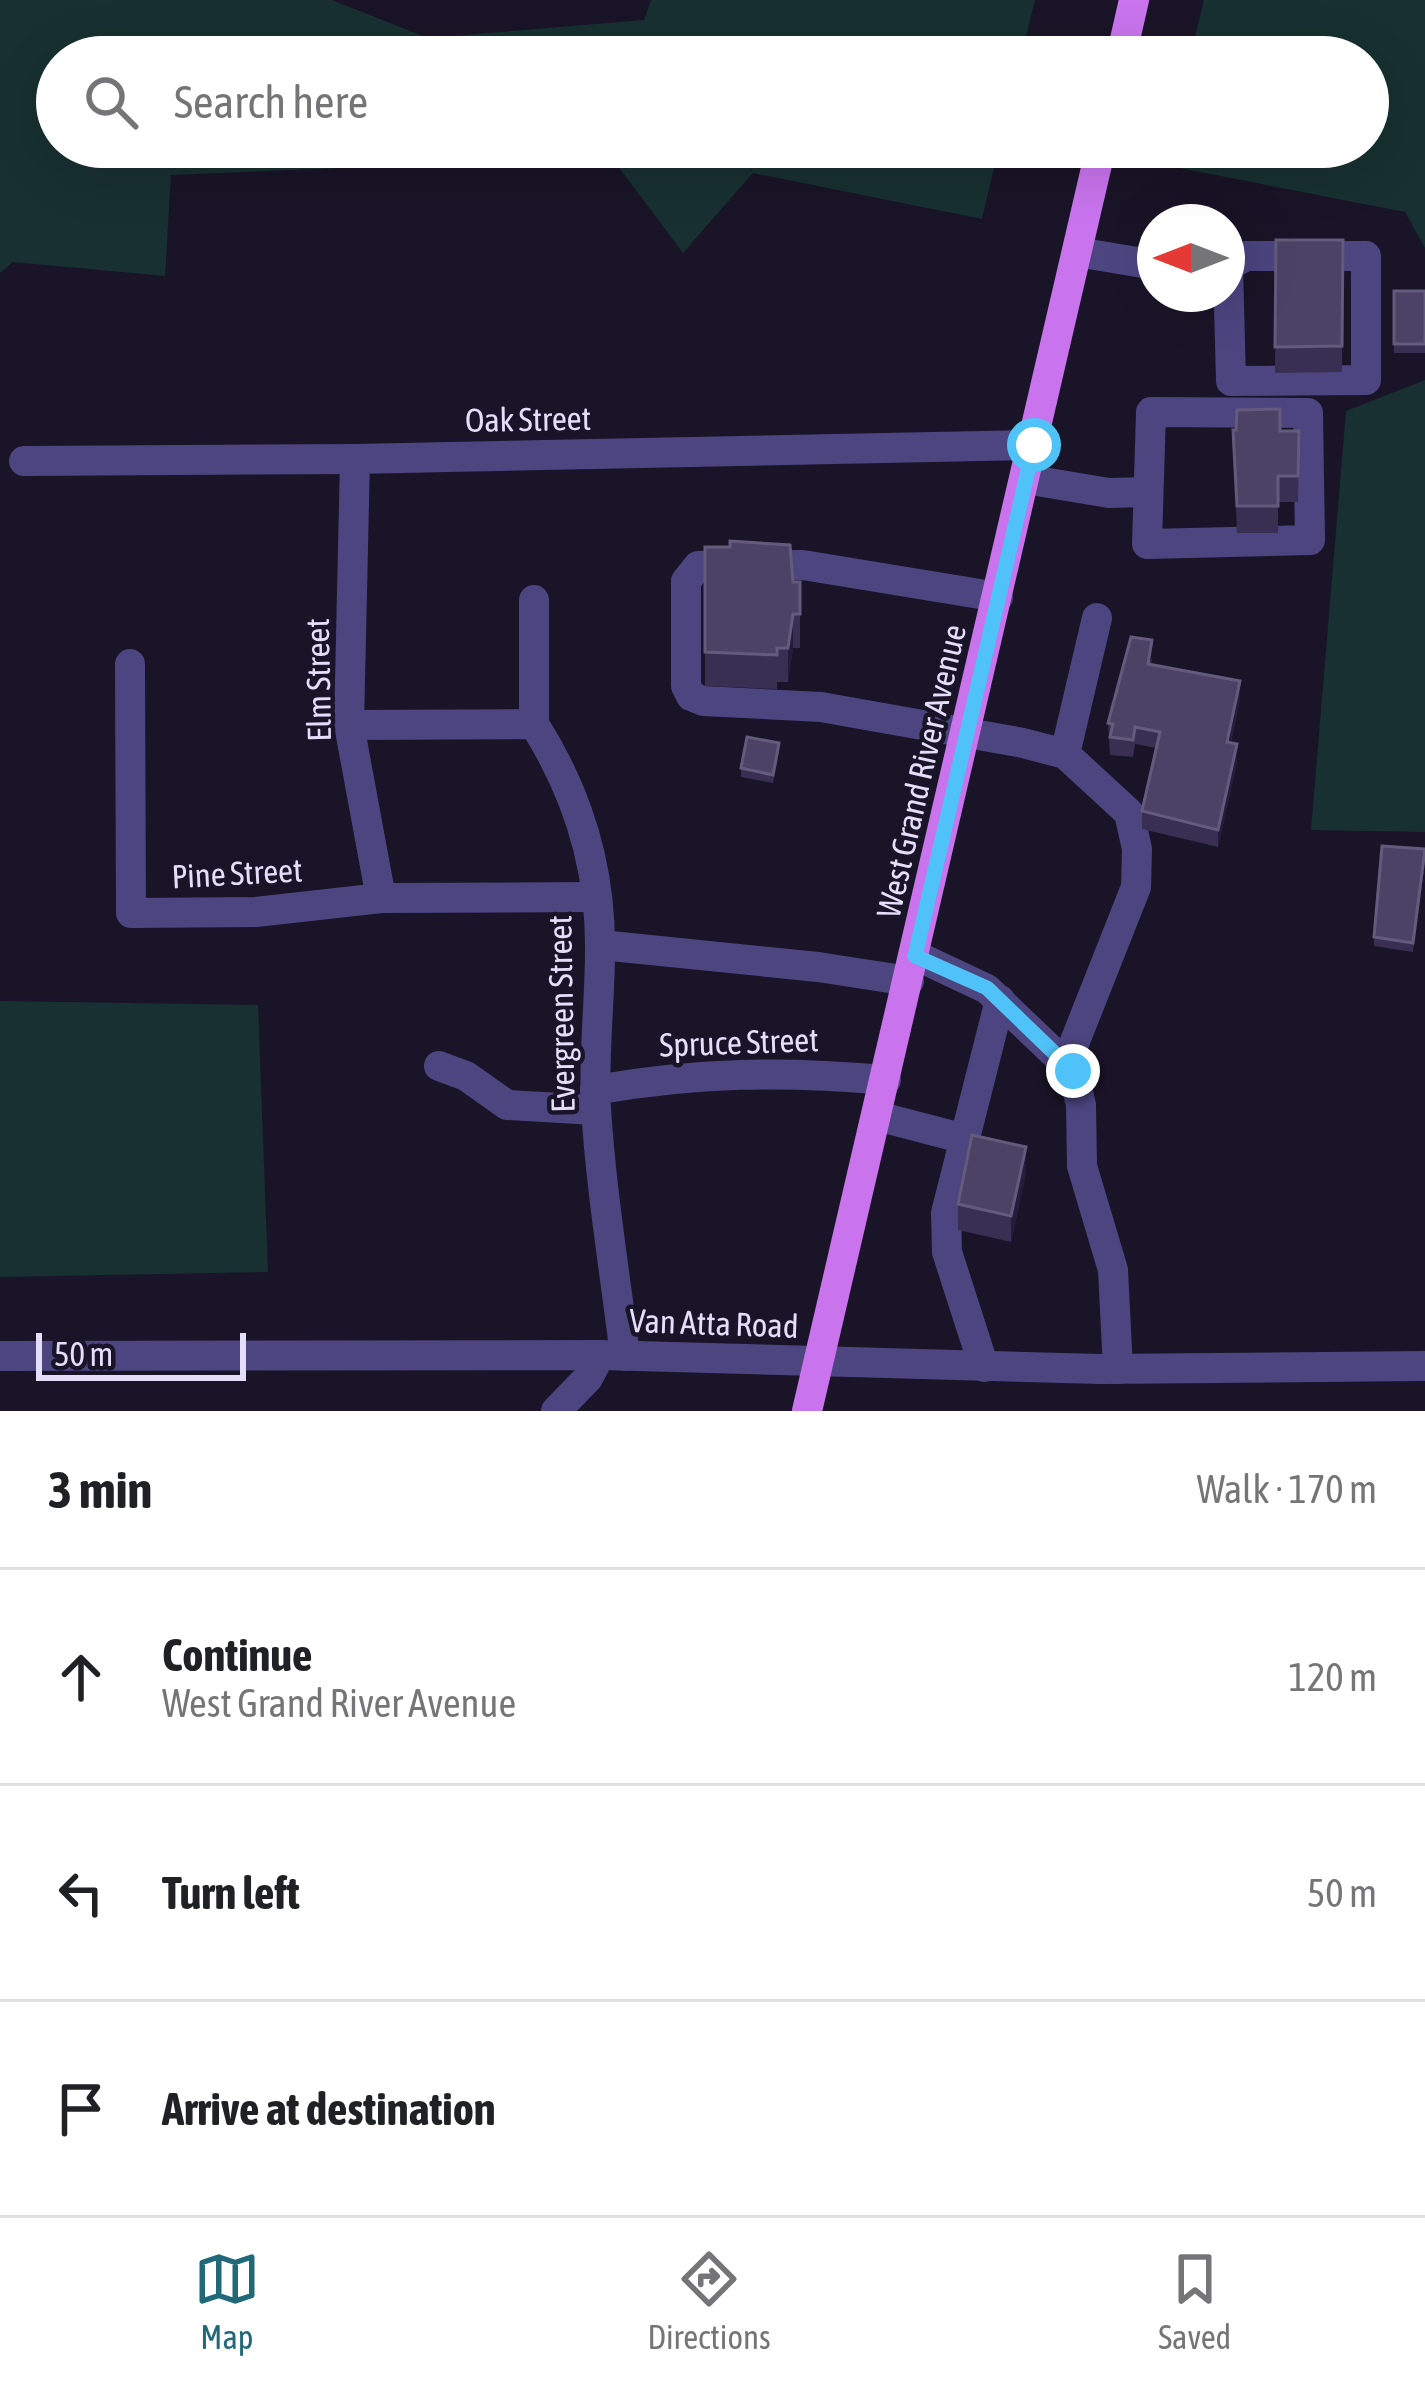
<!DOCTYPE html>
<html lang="en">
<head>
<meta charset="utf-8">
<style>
  body { margin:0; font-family:"Asap Condensed",sans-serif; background:#f2f2f2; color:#202124 }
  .compass { position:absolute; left:1137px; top:204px; width:108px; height:108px; border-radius:50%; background:#fff; box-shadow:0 12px 48px #0002; rotate:270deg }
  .scale { position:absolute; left:36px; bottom:30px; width:210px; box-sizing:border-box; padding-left:12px; border:6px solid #e4defb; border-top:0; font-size:33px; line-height:42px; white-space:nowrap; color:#e4defb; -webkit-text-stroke:9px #191427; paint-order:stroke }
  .stop { position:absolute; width:36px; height:36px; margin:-27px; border:9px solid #4fc3f7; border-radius:50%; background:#fff }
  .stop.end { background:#4fc3f7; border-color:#fff; box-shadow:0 3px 12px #0008 }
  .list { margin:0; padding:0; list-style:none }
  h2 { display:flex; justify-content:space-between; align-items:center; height:156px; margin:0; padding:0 48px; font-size:51px }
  h2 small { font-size:39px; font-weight:400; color:#757577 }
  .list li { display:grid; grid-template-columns:78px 1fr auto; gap:36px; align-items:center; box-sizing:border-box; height:216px; padding:0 48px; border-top:3px solid #e0e0e0 }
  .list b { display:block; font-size:45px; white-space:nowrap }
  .list p { margin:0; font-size:39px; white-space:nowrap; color:#757577 }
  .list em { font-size:39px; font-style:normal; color:#757577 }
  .icon { flex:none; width:66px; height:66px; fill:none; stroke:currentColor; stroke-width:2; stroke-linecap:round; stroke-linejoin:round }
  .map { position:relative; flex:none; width:1425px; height:1411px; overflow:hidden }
  .search { position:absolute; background:#fff; box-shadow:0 12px 48px #0002; left:36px; right:36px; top:36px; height:132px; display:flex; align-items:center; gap:30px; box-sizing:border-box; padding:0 42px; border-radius:66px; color:#757577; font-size:45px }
  .sheet { height:804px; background:#fff }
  nav { display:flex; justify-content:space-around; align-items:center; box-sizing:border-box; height:168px; border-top:3px solid #e0e0e0; background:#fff; font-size:33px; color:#757577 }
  nav a { display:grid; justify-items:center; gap:6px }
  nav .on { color:#216879 }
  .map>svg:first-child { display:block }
</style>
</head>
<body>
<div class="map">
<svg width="1425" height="1411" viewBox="0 0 1425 1411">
  <rect width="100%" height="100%" fill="#191427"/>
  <!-- green -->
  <g fill="#183031">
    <path d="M0,0H332L428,38L644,20L651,0H1035L1021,57H57V147H999L982,219L753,173L683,253L611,157L171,175L165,276L13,262L0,273Z"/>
    <path d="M1204,0H1425V248L1405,212L1164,165L1169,147H1368V57H1190Z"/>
    <path d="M1425,380V832L1311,830L1346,411Z"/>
    <path d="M0,1001L258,1005L268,1272L0,1277Z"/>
  </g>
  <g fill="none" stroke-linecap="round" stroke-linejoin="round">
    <!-- minor -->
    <g stroke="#4c4580" stroke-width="30">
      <path d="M1077,252L1155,265"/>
      <path d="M1227,267L1246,256H1366V380L1231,381L1228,267"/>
      <path d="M1151,412L1308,413L1310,540L1147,544Z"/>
      <path d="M355,459L349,725L381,898"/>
      <path d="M24,461L355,459L1033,445"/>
      <path d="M1025,479L1109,493L1148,492"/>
      <path d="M998,597L803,565L698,566L686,581V686L691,696L703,701L821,707L1023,743L1065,754L1129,813L1137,849L1136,887L1066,1064"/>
      <path d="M534,600V724"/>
      <path d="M130,664L131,913L256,912L381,898L596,897"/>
      <path d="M349,725L534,724C578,793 601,869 600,951C600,1003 593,1056 596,1108C601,1190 615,1273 625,1356"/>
      <path d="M1065,754L1097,618"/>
      <path d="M601,945L818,967L909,981"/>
      <path d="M915,955L987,989L1073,1071L1081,1105L1082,1166L1113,1270L1118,1369"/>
      <path d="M439,1066L466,1076L507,1105L596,1110"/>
      <path d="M595,1090C697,1072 783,1071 886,1080"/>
      <path d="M877,1116L965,1139"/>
      <path d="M0,1356L600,1355L1100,1369L1425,1366"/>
      <path d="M984,1367L947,1252L946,1213L1000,1000"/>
      <path d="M556,1411L588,1378L600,1355"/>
    </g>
    <!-- major -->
    <g stroke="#c974ed" stroke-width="30">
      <path d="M1121,57L1134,0"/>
      <path d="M807,1411L1101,147"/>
    </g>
  </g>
  <!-- wall -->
  <g fill="#392f53">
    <path d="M1276,240H1343L1342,372L1275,373Z"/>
    <rect x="1394" y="291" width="31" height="62"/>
    <path d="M1233,430L1299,431L1298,502H1278V533H1237Z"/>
    <path d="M705,547L793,582L800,616V648H793L788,682H777V689L705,686Z"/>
    <path d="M1152,658L1151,664L1240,699L1231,742L1237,762L1218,847L1142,829V811L1156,748L1135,744L1133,757L1110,755L1108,723Z"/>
    <path d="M779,752L773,783L741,777V768Z"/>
    <path d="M1425,849V862L1413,952L1374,946V937Z"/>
    <path d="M1026,1173L1011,1242L958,1230V1204Z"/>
  </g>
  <!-- shaded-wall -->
  <g fill="#241c3a">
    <path d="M793,614V648L788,682V648Z"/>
    <path d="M1240,681V699L1227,759V742Z"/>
    <path d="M1237,744V762L1218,847V830Z"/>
    <path d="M1026,1147V1173L1011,1242V1216Z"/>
  </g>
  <!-- building -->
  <g fill="#4b4265" stroke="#635a7c" stroke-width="3">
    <path d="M1276,240H1343L1342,346L1275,347Z"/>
    <rect x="1394" y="291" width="31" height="53"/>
    <path d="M1280,409V431H1299L1298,476H1278V506H1237L1233,430H1236L1237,410Z"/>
    <path d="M730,541L790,545L793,582H800V614H793L788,648H777V655L705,652V547H730Z"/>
    <path d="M1131,637L1152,640L1148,664L1240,681L1227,742L1237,744L1218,830L1142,811L1160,732L1135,727L1133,740L1110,737L1113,724L1108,723Z"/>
    <path d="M747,737L779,743L773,775L741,768Z"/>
    <path d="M1382,846L1425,849L1413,943L1374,937Z"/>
    <path d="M972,1135L1026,1147L1011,1216L958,1204Z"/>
  </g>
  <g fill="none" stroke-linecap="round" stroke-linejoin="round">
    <!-- route -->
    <path stroke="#4fc3f7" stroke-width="15" d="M1034,445L915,956L987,988L1073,1071"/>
  </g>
  <g text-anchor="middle" stroke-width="9" stroke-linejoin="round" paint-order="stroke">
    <!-- street labels -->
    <g font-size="33" fill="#e4defb" stroke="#191427">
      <text transform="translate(528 419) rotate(-1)" y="12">Oak Street</text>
      <text transform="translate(318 680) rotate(-91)" y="12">Elm Street</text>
      <text transform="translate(921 771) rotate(-77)" y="12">West Grand River Avenue</text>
      <text transform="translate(237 873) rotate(-3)" y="12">Pine Street</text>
      <text transform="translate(561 1014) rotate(-91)" y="12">Evergreen Street</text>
      <text transform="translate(739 1042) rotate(-2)" y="12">Spruce Street</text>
      <text transform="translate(714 1323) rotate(2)" y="12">Van Atta Road</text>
    </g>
  </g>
</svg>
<svg class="compass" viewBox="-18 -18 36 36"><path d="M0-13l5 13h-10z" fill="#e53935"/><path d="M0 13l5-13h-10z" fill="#757577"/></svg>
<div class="scale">50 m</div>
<div class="stop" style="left:1034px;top:445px"></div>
<div class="stop end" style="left:1073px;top:1071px"></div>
<div class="search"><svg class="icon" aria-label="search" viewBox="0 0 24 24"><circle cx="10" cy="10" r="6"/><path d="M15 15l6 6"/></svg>Search here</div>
</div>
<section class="sheet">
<h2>3 min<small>Walk · 170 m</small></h2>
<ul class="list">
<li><svg class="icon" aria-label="ahead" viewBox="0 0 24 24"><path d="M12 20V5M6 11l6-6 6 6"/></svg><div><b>Continue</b><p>West Grand River Avenue</p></div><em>120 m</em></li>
<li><svg class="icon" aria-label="left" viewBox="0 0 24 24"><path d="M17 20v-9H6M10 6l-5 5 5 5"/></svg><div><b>Turn left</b></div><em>50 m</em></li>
<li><svg class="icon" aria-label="arrive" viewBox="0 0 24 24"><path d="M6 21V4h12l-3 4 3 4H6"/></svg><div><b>Arrive at destination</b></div></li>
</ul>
</section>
<nav>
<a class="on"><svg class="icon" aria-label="map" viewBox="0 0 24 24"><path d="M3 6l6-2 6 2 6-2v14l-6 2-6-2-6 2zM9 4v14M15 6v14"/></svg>Map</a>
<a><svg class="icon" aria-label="directions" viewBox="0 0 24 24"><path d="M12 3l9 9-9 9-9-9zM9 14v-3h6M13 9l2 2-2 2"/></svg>Directions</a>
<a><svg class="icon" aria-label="saved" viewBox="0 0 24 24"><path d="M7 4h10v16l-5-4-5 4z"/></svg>Saved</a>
</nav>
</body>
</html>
